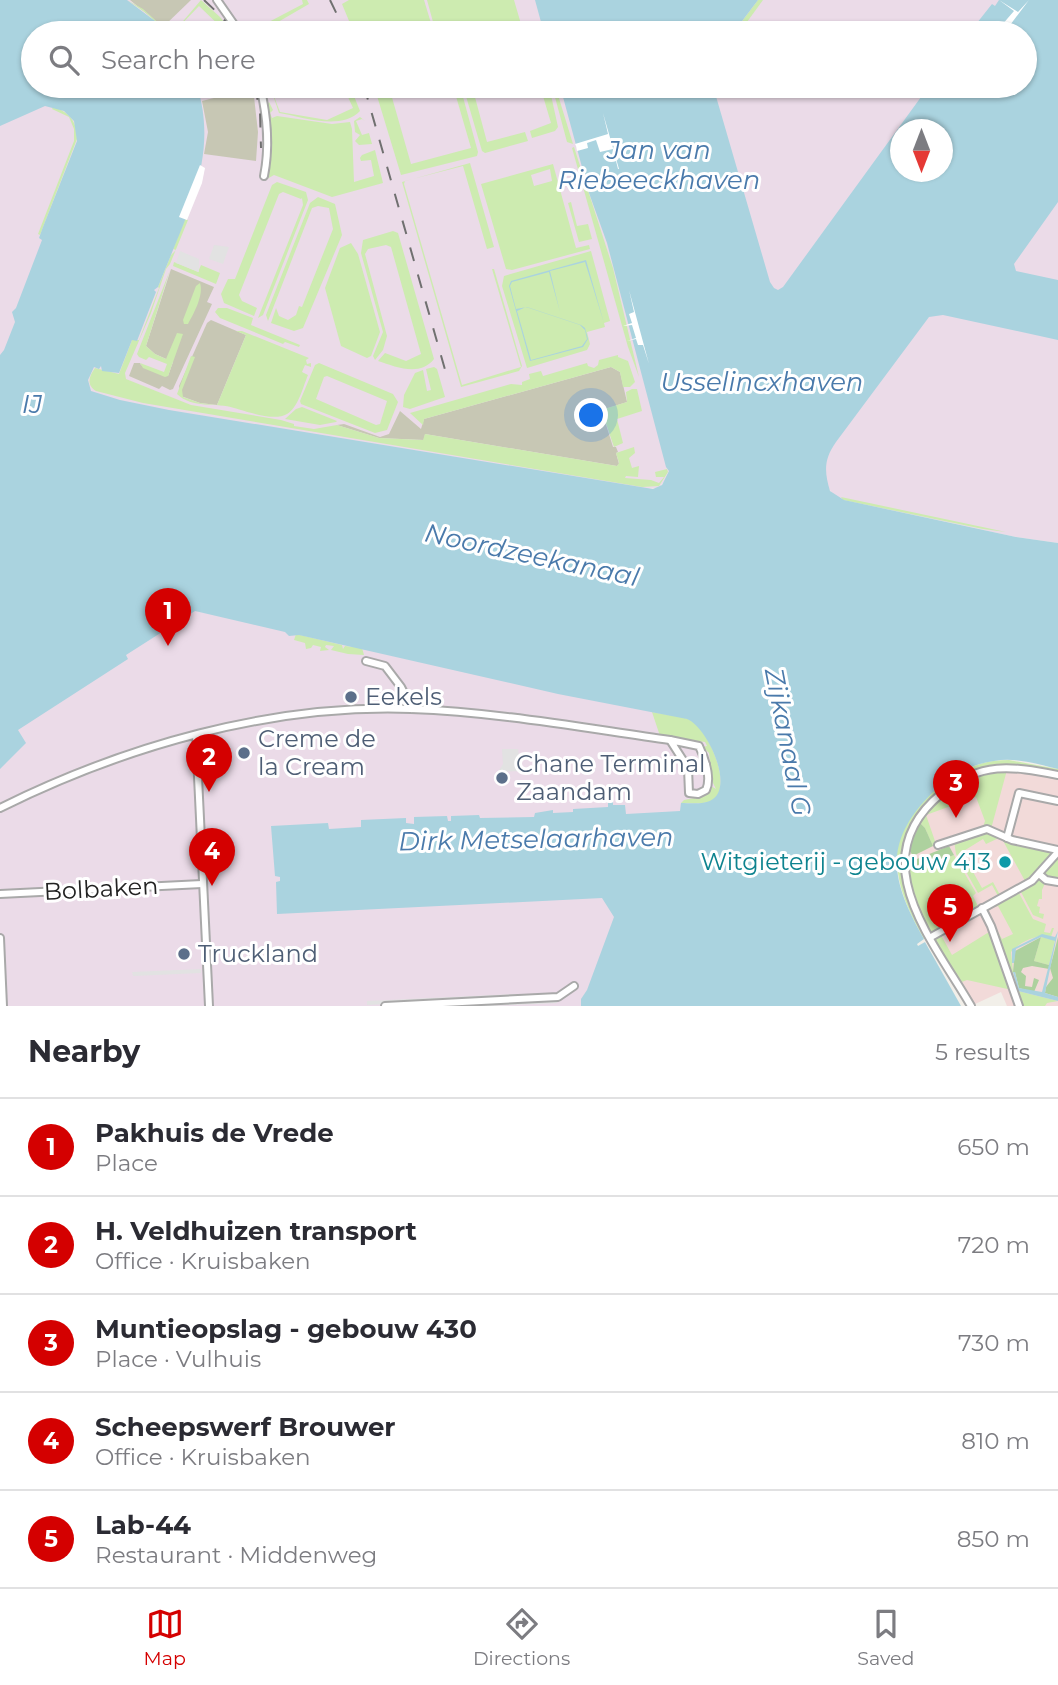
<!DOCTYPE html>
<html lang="en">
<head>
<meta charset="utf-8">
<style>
  body { margin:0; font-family:Montserrat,sans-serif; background:#f2f2f3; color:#2b2b33 }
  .compass { position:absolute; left:890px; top:119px; width:63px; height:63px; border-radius:50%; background:#fff; box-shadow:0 2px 5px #0004; rotate:180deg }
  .you { position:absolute; left:592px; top:416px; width:24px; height:24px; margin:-18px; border:5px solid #fff; border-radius:50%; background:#1a73e8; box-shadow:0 0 0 10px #1a73e833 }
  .badge { display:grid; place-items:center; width:46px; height:46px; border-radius:50%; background:#d40000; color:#fff; font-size:23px; font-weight:700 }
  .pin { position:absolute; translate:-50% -58px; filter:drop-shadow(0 2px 4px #0008) }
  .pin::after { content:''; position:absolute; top:37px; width:24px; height:21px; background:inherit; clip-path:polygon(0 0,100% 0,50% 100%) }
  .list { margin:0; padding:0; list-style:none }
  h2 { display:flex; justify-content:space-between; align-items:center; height:91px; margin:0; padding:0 28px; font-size:30px }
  h2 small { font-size:23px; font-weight:400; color:#7c7c81 }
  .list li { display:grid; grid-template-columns:46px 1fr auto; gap:21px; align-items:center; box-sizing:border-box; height:98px; padding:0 28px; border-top:2px solid #e1e1e2 }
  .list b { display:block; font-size:26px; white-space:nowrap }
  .list p { margin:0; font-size:23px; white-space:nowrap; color:#7c7c81 }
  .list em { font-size:23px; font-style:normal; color:#7c7c81 }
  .icon { flex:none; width:38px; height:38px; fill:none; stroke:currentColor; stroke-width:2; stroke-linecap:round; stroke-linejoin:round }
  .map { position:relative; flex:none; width:1058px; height:1006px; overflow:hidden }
  .search { position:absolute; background:#fff; box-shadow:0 2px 5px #0004; left:21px; right:21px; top:21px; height:77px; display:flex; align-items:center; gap:18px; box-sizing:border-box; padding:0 24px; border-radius:38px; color:#7c7c81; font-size:26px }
  .sheet { height:581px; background:#fff }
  nav { display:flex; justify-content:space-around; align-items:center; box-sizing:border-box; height:98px; border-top:2px solid #e1e1e2; background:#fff; font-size:19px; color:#7c7c81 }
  nav a { display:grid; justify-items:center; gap:4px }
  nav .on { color:#d40000 }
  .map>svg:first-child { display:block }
</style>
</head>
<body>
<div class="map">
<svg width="1058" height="1006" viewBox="0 0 1058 1006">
  <rect width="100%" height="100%" fill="#f2efe9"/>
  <!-- commercial -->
  <path fill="#f2dad9" d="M1004,766L1058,777V1006H1007L1001,992L973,1005L930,937L907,881L912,839L932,806Z"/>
  <!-- industrial -->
  <g fill="#ebdbe8" fill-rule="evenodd">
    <path d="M0,0H1058V543L1016,537L843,500L834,496L829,489L669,475L659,488L645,489L94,400L0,368ZM33,33H1025V86H33ZM900,130H942V172H900Z"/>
    <path d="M64,549L776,684L924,1006H0V630Z"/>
  </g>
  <!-- construction -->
  <g fill="#c7c7b4">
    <path d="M130,0H191L163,27Z"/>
    <path d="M253,88L258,132L256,161L204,154L208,132L202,101Z"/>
    <path d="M171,269L214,287L207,302L212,304L173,389L170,390L162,386L159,389L129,376L134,363H140L141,365L168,376L173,362L155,354L146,346Z"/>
    <path d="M211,320L246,335L217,405L200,403L181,396L179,386L207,323Z"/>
    <path d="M611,367L620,372L627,402L605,409L603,415L613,447H616L618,452L616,453L619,464L617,466L425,434L424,440L379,438L337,425L344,424L380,437L389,434L400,411L421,429L424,419Z"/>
  </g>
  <!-- grass -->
  <g fill="#cdebb0" fill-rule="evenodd">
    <path d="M127,0L143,9L163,27L168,24L166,26L173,33L201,0L220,17L233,33H227L199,6L173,33H167L165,29L164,30L146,13Z"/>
    <path d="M302,0H307L309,4L259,33H248L303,4Z"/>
    <path d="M349,0H424L434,33H354L342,4Z"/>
    <path d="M427,0H514L521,24L533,21V29L525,33H436Z"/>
    <path d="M758,0H763L739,33H733Z"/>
    <path d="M270,86L280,112L327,120L353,108L343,86H350L360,111C341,131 303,117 279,113Z"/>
    <path d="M374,86H420L391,94L411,164L471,148L453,86H460L478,152L477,156L401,175Z"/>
    <path d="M463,86H472L487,142L525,132L528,141L485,153L482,151Z"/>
    <path d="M540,86H549L558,127L555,131L532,138L530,131L551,123Z"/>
    <path d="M552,86H558L560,94L558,95L573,144L567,142Z"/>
    <path d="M269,102L273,110L270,113L272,118L277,116L332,124L350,122L352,129L354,182L374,176L371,160L361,161L360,158L362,155L375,150L383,183L332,197L274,175L267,179V105Z"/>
    <path d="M53,107C70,112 77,122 77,139L40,235L38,234L74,141V129L69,117L52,109Z"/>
    <path d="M360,117L365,121L362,119L356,121L362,135L369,133L372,144L359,145L355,141L360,135L355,132L354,121Z"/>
    <path d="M574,147L613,268L639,377L628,347L572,148Z"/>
    <path d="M470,163L494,247L487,249L463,166L405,181L404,184L462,385L521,367L492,269H494L522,366L519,371L461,387L402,182Z"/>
    <path d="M553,164L576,248L589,245L590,249L512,270L506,269L481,184ZM550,169L552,181L534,186L531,175Z"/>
    <path d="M277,182L306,192L308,200L263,315L258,318L303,205L302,198L301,199L283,192L279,194L239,295L242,301L257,308L254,316L224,303L221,294L228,279H235L272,185Z"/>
    <path d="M318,197L335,204L342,235L303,328L294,331L271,323L276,308L279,316L288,320L296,315L299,306L302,307L333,229L329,208L318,206L312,208L268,321L266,315L310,203Z"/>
    <path d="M571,202L577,226L588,224L592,239L579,242L568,203Z"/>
    <path d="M185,219L188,220L170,264L166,269L151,313L125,373L126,379L191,405L281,420L294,424V426L314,429L337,425L379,438L423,440L425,434L617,466L619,463L616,453L634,447L635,453L629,458L632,468L639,466L638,477L626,476L625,478L651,480L659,483L664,477H656L655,472L667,469L668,472L659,486L642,487L143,403L96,391C86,385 89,376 95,368L119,374L132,340H139L159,288L158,287L171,255L176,250L173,249Z"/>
    <path d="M393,231L398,233L434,359C420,377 396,367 378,361L385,353L406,361L421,354L391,247L386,245L368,249L365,254L387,336L383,350L375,360L373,356L383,332L361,253L363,240Z"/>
    <path d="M351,243L358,254L380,332L371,356L367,358L341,346L325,288L340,248Z"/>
    <path d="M591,251L610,321L604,323L605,327L587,332L590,344L587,350L527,368L502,286L504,276Z"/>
    <path d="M174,262L198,272L201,265L220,273L216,284L173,266Z"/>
    <path d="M170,270L146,346L155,354L166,359L177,333L183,334L168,376L165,377L143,368L140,363L164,372L167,364L149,357L146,360L139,357L137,354Z"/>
    <path d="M200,283C204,295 194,313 188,324H184L183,320L196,286Z"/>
    <path d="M218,308H227L253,318L251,325L300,345L299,347L285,342L283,344L220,318L215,312Z"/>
    <path d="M236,331H242L309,358L306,360L307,364L311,363V367L305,365L302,372L308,375C303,387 298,408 287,414C274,422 246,411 234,408C217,402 192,409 177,394L191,356L195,357L182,390L183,397L200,403L217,405L246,335Z"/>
    <path d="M618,355V357L628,361L635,382L630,387H623L620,372L611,367L424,419L423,425L410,413L511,384L522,385V382L530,379L529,374L541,371L543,376L587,363L588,366L594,368L598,365L599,360Z"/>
    <path d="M319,363L393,394L398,402L387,430L375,433L301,404L300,401L315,365ZM327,376L387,401L380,424L376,425L316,399L324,377Z"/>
    <path d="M434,367L437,369L445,397L410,409L403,407L404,395L415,373L423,370L427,391L431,390L426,369Z"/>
    <path d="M632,389H637L642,411L617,419L623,443L614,447L603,415L604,409L627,402L626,392Z"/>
    <path d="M302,407L337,421L336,422L320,425L285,419L296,409Z"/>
    <path d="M841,497L1006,532L983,529L843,500Z"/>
    <path d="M296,634L342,645L343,649L345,646L362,648L364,655L348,654L331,650L334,646L326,645L325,647L329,650L320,651L321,647L313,645L311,648L306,649L305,643L294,640Z"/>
    <path d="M652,712C664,715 684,715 694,722C709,734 733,786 713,800C705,805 690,803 681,803L684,800L705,796L711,786L716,789L713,783L709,753L703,747L707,746L705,742L660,736Z"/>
    <path d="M1009,760L1058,769V774C1024,769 993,761 961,777L912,825C891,865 914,898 929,937L924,939C910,914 897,888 897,858C896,818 941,777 977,765C988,761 998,760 1009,760Z"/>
    <path d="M1007,770L991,829L983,827L985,821L976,797L926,815L936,844L933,846L925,828L919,822C945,788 964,775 1007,770Z"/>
    <path d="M988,833C1011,839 1032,847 1055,853L1025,881L1001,837L986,844L983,839L962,852L982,888L993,882L1000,895L998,896L992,885L978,893L956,854L954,841Z"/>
    <path d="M954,855L976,893L973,896L979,908L931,934L913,897L906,861H912L915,870Z"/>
    <path d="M1058,856V881L1046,878L1042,874Z"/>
    <path d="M1039,876L1046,881L1042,890V899H1039L1037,906L1040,907L1039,913L1044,914L1043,919L1033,915L1021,892L1022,888Z"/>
    <path d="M1016,892L1019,893L1033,919L1046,924L1044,932L1050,933L1052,928H1054L1051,937C1038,933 1020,942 1011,952L1014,981L1018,991L1058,1001L1047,1003L1045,1006H1021L985,912L989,907L991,909L987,912L1002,939L1013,934L998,906L995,907L994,904Z"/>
    <path d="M989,932L1012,990L967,980L959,983L935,939L941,935L952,955Z"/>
    <path d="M1041,937L1055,940L1049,965L1034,961Z"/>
  </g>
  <!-- forest -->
  <g fill="#add19e">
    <path d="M919,822L925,828L933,846L913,856L908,848Z"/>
    <path d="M949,846L954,855L915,870L912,861Z"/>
    <path d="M1041,937L1034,961L1049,965V969L1032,966L1023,968L1021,972L1026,976L1025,986L1032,987L1034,978L1039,980L1034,992L1019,988L1015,972H1013L1015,951Z"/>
    <path d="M1058,937V997L1045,993L1046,987L1053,978L1050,968Z"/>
  </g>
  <!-- parking -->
  <g fill="#e2e2e2">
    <path d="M214,245L229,247L223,264L209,259Z"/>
    <path d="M180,251L199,259V272L176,263Z"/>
    <path d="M502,749H518L521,771L498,772L503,764Z"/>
    <path d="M201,969V973L133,976L132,972Z"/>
    <path d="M518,994V997L367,1005V1001Z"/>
    <path d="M557,1000V1003L492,1006H442Z"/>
  </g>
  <!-- water -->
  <g fill="#aad3df" fill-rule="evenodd">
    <path d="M0,0H127L167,30V33H33V86H197C220,158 184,220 158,287L154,290L156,292L137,341L132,340L119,373L102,371L101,366L99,369L94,367L88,380L91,391L120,400L169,410L653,489L662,485L669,471L666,467L607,243L589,193L560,86H713L770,282L774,288L778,290L783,287L929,86H1025V33H969L992,4L995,6L999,0H1058V202L1014,264L1016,271L1058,280V340L943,315L929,317L836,442C824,459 824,471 830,491L844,500L1016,537L1058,543V769C1037,764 1015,757 994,761C970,764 949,777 932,793C881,844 892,882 924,939L917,944L918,946L925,942L961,1006H581V999L587,990L614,917L602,898L277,914L276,882L280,881V877L275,876L271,826L328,823L329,829L361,827V820L406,818V823L414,824V817L447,816L448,821H451V816L479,815L480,818L534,817L535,813L553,810V813L573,812V809L608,807V802H613V805H625L626,814L680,811L681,803C690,803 705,805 713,799C734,784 706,726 687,719L558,694L299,635L289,636L285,632L195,611L126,655L128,659L18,730L26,743L0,769V355L4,350L15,322L12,312L16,308L42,240L39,238L43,227L77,141L74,121L64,111L45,106L0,126ZM900,130H942V172H900Z"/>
    <path d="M535,0H758L733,33H544Z"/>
    <path d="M586,260L604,323L585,262L550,271L560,312L549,272L512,282L510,286L516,309L527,307L581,325L585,328L588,339L583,347L530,361L509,286L511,281ZM526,307L580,325L585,330L587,339L582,346L531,360L517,311Z"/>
    <path d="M1058,931L1045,993L1058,997V1001L1018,991L1013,972H1015L1019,988L1042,992L1055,941L1041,937L1016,949L1014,963H1012V949L1042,934L1055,937Z"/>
  </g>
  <!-- pier -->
  <g fill="#fff">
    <path d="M999,0L1018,12L1029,0L1004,33L1005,29L1001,26L1014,11Z"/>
    <path d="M603,113L619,169H618L613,149L600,152L596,140L587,143L588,148L577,151L576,146L575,144L608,134Z"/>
    <path d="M200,165L205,168L202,183L187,220L179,217Z"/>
    <path d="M629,290L649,364L643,345H638L636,339L627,341L636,338L632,325L623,326L632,323L629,314L634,312Z"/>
  </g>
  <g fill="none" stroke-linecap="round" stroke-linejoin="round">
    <!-- street casing -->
    <g stroke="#a9a9a9" stroke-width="10">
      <g id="street">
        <path d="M217,0L240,33"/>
        <path d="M260,86C267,115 270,146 264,176"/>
        <path d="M366,661L385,666L401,687L412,709"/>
        <path d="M196,735L209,1006"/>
        <path d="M688,768L689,793L698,794L706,790C712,777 705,759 699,746L670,740L688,768L696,769L706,764"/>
        <path d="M0,808C125,746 270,704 411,709C497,712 584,728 670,740"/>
        <path d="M1007,838L1019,793L1058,801"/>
        <path d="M938,845L987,829L1012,840L1058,850"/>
        <path d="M1039,874L1046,880L1058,882"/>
        <path d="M0,894L202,884"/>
        <path d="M982,908L991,926L1019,1006"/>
        <path d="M931,937L1032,881L1058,852"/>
        <path d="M0,938L3,1006"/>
        <path d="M385,1006L558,997L574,986"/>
        <path d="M971,1006C932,939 861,859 942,793C981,761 1011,766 1058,775"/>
      </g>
    </g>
    <!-- street -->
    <use href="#street" stroke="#fff" stroke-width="6"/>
    <!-- rail -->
    <g stroke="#707070" stroke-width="2" stroke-dasharray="14 14" stroke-linecap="butt">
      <path d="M204,0L222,17L234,33"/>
      <path d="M330,0L346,33"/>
      <path d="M255,86L260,113L261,148"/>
      <path d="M364,86L448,380"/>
    </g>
  </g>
  <!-- markers -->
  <g fill="#5c6f8a" stroke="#fff" stroke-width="2.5">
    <circle cx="351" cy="697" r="7"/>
    <circle cx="244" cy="753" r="7"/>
    <circle cx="502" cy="778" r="7"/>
    <circle cx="184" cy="954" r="7"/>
  </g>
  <circle fill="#0f9aa8" stroke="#fff" stroke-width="2.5" cx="1005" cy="862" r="7"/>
  <g text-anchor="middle" stroke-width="6" stroke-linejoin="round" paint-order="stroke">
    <!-- service labels -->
    <g font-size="24" fill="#4e5e75" stroke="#fff" text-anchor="start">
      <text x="365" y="705">Eekels</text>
      <text x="258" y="747">Creme de<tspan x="258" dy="28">la Cream</tspan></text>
      <text x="516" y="772">Chane Terminal<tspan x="516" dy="28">Zaandam</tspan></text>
      <text x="198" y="962">Truckland</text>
    </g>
    <!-- culture labels -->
    <g font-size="24" fill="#0d838f" stroke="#fff" text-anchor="end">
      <text x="991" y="870">Witgieterij - gebouw 413</text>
    </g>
    <!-- street labels -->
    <g font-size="24" fill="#222" stroke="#fff">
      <text transform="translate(101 889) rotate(-3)" y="8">Bolbaken</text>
    </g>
    <!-- water labels -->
    <g font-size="26" font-style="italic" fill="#4a7aab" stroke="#fff">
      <text x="659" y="159">Jan van<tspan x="659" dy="30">Riebeeckhaven</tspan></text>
      <text x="762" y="391">Usselincxhaven</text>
      <text x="32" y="413">IJ</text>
      <text transform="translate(532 555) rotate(12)" y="9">Noordzeekanaal</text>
      <text transform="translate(788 742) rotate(79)" y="9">Zijkanaal G</text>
      <text transform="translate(536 839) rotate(-1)" y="9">Dirk Metselaarhaven</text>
    </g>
  </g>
</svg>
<svg class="compass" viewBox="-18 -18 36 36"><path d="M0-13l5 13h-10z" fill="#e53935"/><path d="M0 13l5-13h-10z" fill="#7c7c81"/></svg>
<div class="you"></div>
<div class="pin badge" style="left:168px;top:646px">1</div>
<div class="pin badge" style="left:209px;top:792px">2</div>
<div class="pin badge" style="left:956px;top:818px">3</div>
<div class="pin badge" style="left:212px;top:886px">4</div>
<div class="pin badge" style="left:950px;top:942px">5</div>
<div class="search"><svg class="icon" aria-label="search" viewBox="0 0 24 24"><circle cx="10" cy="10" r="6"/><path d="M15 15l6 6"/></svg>Search here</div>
</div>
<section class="sheet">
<h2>Nearby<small>5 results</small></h2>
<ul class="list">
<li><span class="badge">1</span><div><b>Pakhuis de Vrede</b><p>Place</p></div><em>650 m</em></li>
<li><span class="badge">2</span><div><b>H. Veldhuizen transport</b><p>Office · Kruisbaken</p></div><em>720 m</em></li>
<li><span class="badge">3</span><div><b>Muntieopslag - gebouw 430</b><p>Place · Vulhuis</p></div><em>730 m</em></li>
<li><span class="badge">4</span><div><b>Scheepswerf Brouwer</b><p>Office · Kruisbaken</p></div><em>810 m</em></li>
<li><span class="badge">5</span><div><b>Lab-44</b><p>Restaurant · Middenweg</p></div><em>850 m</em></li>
</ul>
</section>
<nav>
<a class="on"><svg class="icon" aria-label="map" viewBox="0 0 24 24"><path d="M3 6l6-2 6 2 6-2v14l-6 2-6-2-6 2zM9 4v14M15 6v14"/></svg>Map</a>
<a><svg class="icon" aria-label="directions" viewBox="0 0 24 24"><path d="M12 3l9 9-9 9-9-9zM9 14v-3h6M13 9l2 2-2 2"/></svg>Directions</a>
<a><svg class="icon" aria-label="saved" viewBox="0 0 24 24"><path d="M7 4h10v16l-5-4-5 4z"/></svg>Saved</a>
</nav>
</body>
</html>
